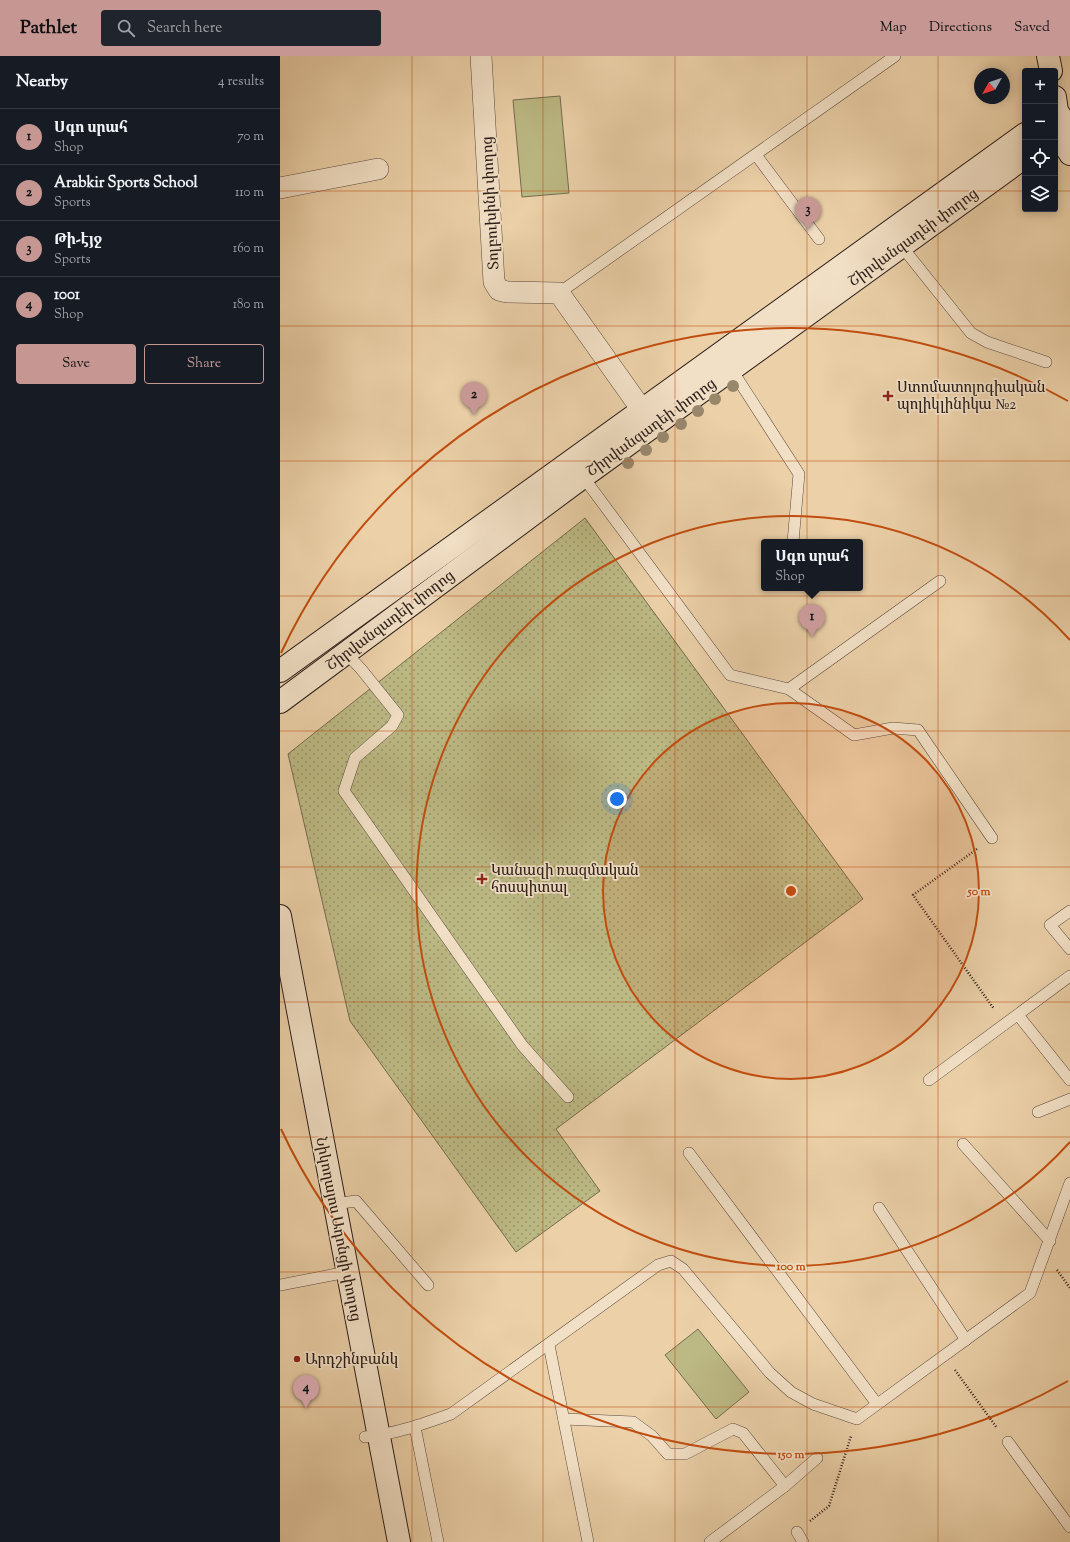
<!DOCTYPE html>
<html lang="en">
<head>
<meta charset="utf-8">
<style>
  body { margin:0; font-family:"Sorts Mill Goudy","Noto Serif Armenian",serif; background:#20242c; color:#f1f3f6 }
  .controls { position:absolute; right:12px; top:12px; display:grid; overflow:hidden; border-radius:4px; box-shadow:0 2px 10px #0003 }
  .controls button { width:36px; height:36px; display:grid; place-items:center; padding:0; border:0; border-bottom:1px solid #363941; background:#171b24; color:#f1f3f6; font:20px sans-serif }
  .compass { position:absolute; left:694px; top:12px; width:36px; height:36px; border-radius:50%; background:#171b24; box-shadow:0 2px 10px #0003; rotate:230deg }
  .you { position:absolute; left:337px; top:743px; width:14px; height:14px; margin:-10px; border:3px solid #fff; border-radius:50%; background:#1a73e8; box-shadow:0 0 0 6px #1a73e833 }
  .badge { display:grid; place-items:center; width:26px; height:26px; border-radius:50%; background:#c59692; color:#111; font-size:13px; font-weight:700 }
  .pin { position:absolute; translate:-50% -33px; filter:drop-shadow(0 1px 2px #0008) }
  .pin::after { content:''; position:absolute; top:21px; width:14px; height:12px; background:inherit; clip-path:polygon(0 0,100% 0,50% 100%) }
  .popup { position:absolute; left:481px; top:483px; width:102px; height:52px; box-sizing:border-box; display:grid; place-content:center; border-radius:4px; background:#171b24; filter:drop-shadow(0 1px 3px #0005); font-size:13px; white-space:nowrap; color:#9ea1a6 }
  .popup b { font-size:15px; color:#f1f3f6 }
  .popup::after { content:''; position:absolute; left:50%; top:100%; margin-left:-8px; border:8px solid transparent; border-top-color:#171b24 }
  .list { margin:0; padding:0; list-style:none }
  h2 { display:flex; justify-content:space-between; align-items:center; height:52px; margin:0; padding:0 16px; font-size:17px }
  h2 small { font-size:13px; font-weight:400; color:#9ea1a6 }
  .list li { display:grid; grid-template-columns:26px 1fr auto; gap:12px; align-items:center; box-sizing:border-box; height:56px; padding:0 16px; border-top:1px solid #363941 }
  .list b { display:block; font-size:15px; white-space:nowrap }
  .list p { margin:0; font-size:13px; white-space:nowrap; color:#9ea1a6 }
  .list em { font-size:13px; font-style:normal; color:#9ea1a6 }
  .actions { display:flex; gap:8px; padding:12px 16px }
  .actions a { flex:1; padding:9px 0; border:1px solid #c59692; border-radius:4px; text-align:center; font-size:14px; color:#c59692 }
  .actions .main { background:#c59692; color:#111 }
  .icon { flex:none; width:22px; height:22px; fill:none; stroke:currentColor; stroke-width:2; stroke-linecap:round; stroke-linejoin:round }
  .map { position:relative; flex:none; width:790px; height:1486px; overflow:hidden }
  header { display:flex; align-items:center; gap:24px; box-sizing:border-box; height:56px; padding:0 20px; background:#c59692; color:#111 }
  header strong { font-size:19px }
  nav { display:flex; gap:22px; margin-inline-start:auto; font-size:14px }
  .search { width:280px; height:36px; background:#20242c; display:flex; align-items:center; gap:10px; box-sizing:border-box; padding:0 14px; border-radius:4px; color:#9ea1a6; font-size:15px }
  main { display:flex }
  aside { flex:1; background:#171b24 }
  .map>svg:first-child { display:block }
</style>
</head>
<body>
<header>
<strong>Pathlet</strong>
<div class="search"><svg class="icon" aria-label="search" viewBox="0 0 24 24"><circle cx="10" cy="10" r="6"/><path d="M15 15l6 6"/></svg>Search here</div>
<nav><a>Map</a><a>Directions</a><a>Saved</a></nav>
</header>
<main>
<aside>
<h2>Nearby<small>4 results</small></h2>
<ul class="list">
<li><span class="badge">1</span><div><b>Սգո սրահ</b><p>Shop</p></div><em>70 m</em></li>
<li><span class="badge">2</span><div><b>Arabkir Sports School</b><p>Sports</p></div><em>110 m</em></li>
<li><span class="badge">3</span><div><b>Թի-էյջ</b><p>Sports</p></div><em>160 m</em></li>
<li><span class="badge">4</span><div><b>1001</b><p>Shop</p></div><em>180 m</em></li>
</ul>
<div class="actions"><a class="main">Save</a><a>Share</a></div>
</aside>
<div class="map">
<svg width="790" height="1486" viewBox="0 0 790 1486">
  <defs>
    <pattern id="grass-dots" width="8" height="8" patternUnits="userSpaceOnUse"><rect width="8" height="8" fill="#bcb984"/><path d="M2 2h.1M6 6h.1" fill="none" stroke="#99966b" stroke-width="1.8" stroke-linecap="round"/></pattern>
  </defs>
  <rect width="100%" height="100%" fill="#ebd0a8"/>
  <filter id="stains"><feTurbulence type="fractalNoise" baseFrequency=".005" numOctaves="4"/><feColorMatrix values="0 0 0 0 .2 0 0 0 0 .09 0 0 0 0 .02 0 0 0 .5 -.17"/></filter>
  <radialGradient id="worn" r=".72"><stop offset=".6" stop-color="#630" stop-opacity="0"/><stop offset="1" stop-color="#630" stop-opacity=".3"/></radialGradient>
  <!-- grass -->
  <path fill="url(#grass-dots)" stroke="#746c4f" d="M305,462L583,843L276,1073L320,1135L236,1196L70,965L8,698Z"/>
  <!-- pitch -->
  <g fill="#bcb984" stroke="#746c4f">
    <path d="M280,40L289,137L242,141L233,44Z"/>
    <path d="M418,1273L469,1336L436,1363L385,1299Z"/>
  </g>
  <g fill="none" stroke-linecap="round" stroke-linejoin="round">
    <!-- lane casing -->
    <g stroke="#5b4a3e" stroke-width="12">
      <g id="lane">
        <path d="M476,99L539,183"/>
        <path d="M619,187L691,277L707,286L766,306"/>
        <path d="M279,237L615,0"/>
        <path d="M450,311L519,418L513,486"/>
        <path d="M301,418L450,619L509,633L574,679L613,672L638,674L712,782"/>
        <path d="M66,597L81,613L118,659L112,670L75,702L64,735L242,989L288,1041"/>
        <path d="M509,633L660,525"/>
        <path d="M790,855L770,869L790,893"/>
        <path d="M738,959L790,1024"/>
        <path d="M649,1024L790,920"/>
        <path d="M758,1056L790,1043"/>
        <path d="M683,1088L770,1185"/>
        <path d="M409,1097L597,1348"/>
        <path d="M54,1148L76,1145L148,1229"/>
        <path d="M599,1152L686,1284"/>
        <path d="M0,1229L67,1216"/>
        <path d="M269,1289L308,1486"/>
        <path d="M284,1363L353,1366L372,1380L388,1398H405L453,1373L463,1377L505,1430"/>
        <path d="M135,1371L158,1486"/>
        <path d="M85,1381C115,1378 143,1368 171,1358L378,1209L391,1205L403,1213L490,1317L511,1336L533,1348L577,1363L750,1237L790,1127"/>
        <path d="M728,1386L790,1471"/>
        <path d="M517,1476L523,1486"/>
        <path d="M430,1486L505,1430L537,1402"/>
      </g>
    </g>
    <!-- street casing -->
    <g stroke="#5b4a3e" stroke-width="22">
      <g id="street">
        <path d="M201,0L214,226L219,234L227,236L279,237L362,354"/>
        <path d="M0,132L98,113"/>
      </g>
    </g>
    <!-- secondary casing -->
    <g stroke="#2b1e1a" stroke-width="24">
      <g id="secondary">
        <path d="M768,0L771,15"/>
        <path d="M775,41L777,55L790,75"/>
        <path d="M775,74L790,98"/>
        <path d="M0,615L745,78"/>
        <path d="M0,646L303,421L745,101"/>
        <path d="M0,860L119,1486"/>
      </g>
    </g>
    <!-- path -->
    <g stroke="#2b1e1a" stroke-width="2.5" stroke-dasharray="1 2" stroke-linecap="butt">
      <path d="M697,793L633,839L714,953"/>
      <path d="M777,1214L790,1232"/>
      <path d="M675,1314L717,1372"/>
      <path d="M530,1465L549,1450L571,1380"/>
    </g>
    <!-- lane -->
    <use href="#lane" stroke="#f2e0c6" stroke-width="11"/>
    <!-- street -->
    <use href="#street" stroke="#f2e0c6" stroke-width="21"/>
    <!-- secondary -->
    <use href="#secondary" stroke="#f2e0c6" stroke-width="22"/>
  </g>
  <!-- trees -->
  <g fill="#99876c">
    <circle cx="453" cy="330" r="6"/>
    <circle cx="435" cy="343" r="6"/>
    <circle cx="418" cy="355" r="6"/>
    <circle cx="401" cy="368" r="6"/>
    <circle cx="383" cy="381" r="6"/>
    <circle cx="366" cy="394" r="6"/>
    <circle cx="348" cy="407" r="6"/>
  </g>
  <!-- grid -->
  <path fill="none" stroke="#c24d0f" stroke-width="1" stroke-opacity="0.55" d="M132,0V1486M263,0V1486M395,0V1486M527,0V1486M658,0V1486M0,135H745M775,135H790M0,270H790M0,405H790M0,540H790M0,675H790M0,811H790M0,946H790M0,1081H790M0,1216H790M0,1351H790"/>
  <!-- distance rings -->
  <circle cx="511" cy="835" r="188" fill="#c24d0f" fill-opacity=".12"/>
  <g fill="none" stroke="#c24d0f" stroke-width="2">
    <circle cx="511" cy="835" r="188"/>
    <path d="M790 1086A375 375 0 1 1 790 584"/>
    <path d="M788 1325A563 563 0 0 1 1 1073M1 597A563 563 0 0 1 788 345"/>
  </g>
  <!-- markers -->
  <g fill="#8f2418" stroke="#f2e0c6" stroke-width="1.5">
    <path d="M606 334h4v4h4v4h-4v4h-4v-4h-4v-4h4z"/>
    <path d="M200 817h4v4h4v4h-4v4h-4v-4h-4v-4h4z"/>
    <circle cx="17" cy="1303" r="4"/>
  </g>
  <g text-anchor="middle" stroke-width="3.5" stroke-linejoin="round" paint-order="stroke">
    <!-- street labels -->
    <g font-size="15" fill="#2b1e1a" stroke="#f2e0c6">
      <text transform="translate(210 147) rotate(-93)" y="5">Տոլբուխինի փողոց</text>
      <text transform="translate(633 181) rotate(-36)" y="5">Շիրվանզադեի փողոց</text>
      <text transform="translate(371 371) rotate(-36)" y="5">Շիրվանզադեի փողոց</text>
      <text transform="translate(110 564) rotate(-37)" y="5">Շիրվանզադեի փողոց</text>
      <text transform="translate(59 1173) rotate(79)" y="5">Նիկողայոս Ադոնցի փողոց</text>
    </g>
    <!-- poi labels -->
    <g font-size="15" fill="#2b1e1a" stroke="#f2e0c6" text-anchor="start">
      <text x="617" y="336">Ստոմատոլոգիական<tspan x="617" dy="17">պոլիկլինիկա №2</tspan></text>
      <text x="211" y="819">Կանազի ռազմական<tspan x="211" dy="17">հոսպիտալ</tspan></text>
      <text x="25" y="1308">Արդշինբանկ</text>
    </g>
  </g>
  <circle cx="511" cy="835" r="6" fill="#c24d0f" stroke="#f2e0c6" stroke-width="2"/>
  <g font-size="12" text-anchor="middle" font-weight="bold" fill="#c24d0f" stroke="#f2e0c6" stroke-width="3.5" stroke-linejoin="round" paint-order="stroke">
    <text x="699" y="839">50 m</text>
    <text x="511" y="1214">100 m</text>
    <text x="511" y="1402">150 m</text>
  </g>
  <rect width="100%" height="100%" filter="url(#stains)"/>
  <rect width="100%" height="100%" fill="url(#worn)"/>
</svg>
<div class="controls">
<button>+</button>
<button>−</button>
<button><svg class="icon" aria-label="locate" viewBox="0 0 24 24"><circle cx="12" cy="12" r="6"/><path d="M12 2v4M12 18v4M2 12h4M18 12h4"/></svg></button>
<button><svg class="icon" aria-label="layers" viewBox="0 0 24 24"><path d="M12 4l9 5-9 5-9-5zM3 14l9 5 9-5"/></svg></button>
</div>
<svg class="compass" viewBox="-18 -18 36 36"><path d="M0-13l5 13h-10z" fill="#e53935"/><path d="M0 13l5-13h-10z" fill="#9ea1a6"/></svg>
<div class="you"></div>
<div class="pin badge" style="left:532px;top:581px">1</div>
<div class="popup"><b>Սգո սրահ</b>Shop</div>
<div class="pin badge" style="left:194px;top:359px">2</div>
<div class="pin badge" style="left:528px;top:174px">3</div>
<div class="pin badge" style="left:26px;top:1352px">4</div>
</div>
</main>
</body>
</html>
